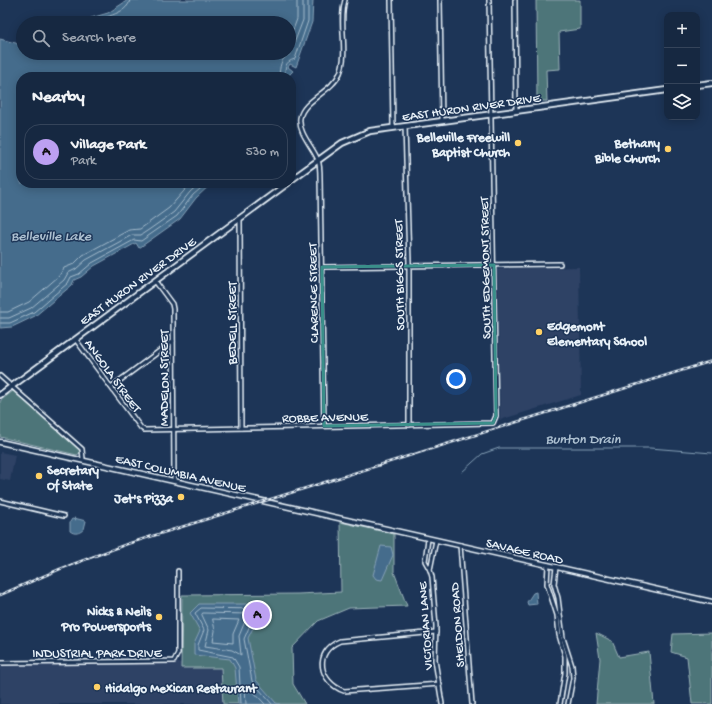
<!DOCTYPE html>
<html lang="en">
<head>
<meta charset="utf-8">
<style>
  body { margin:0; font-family:"Gochi Hand",sans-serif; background:#1f3048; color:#f1f3f6 }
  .controls { position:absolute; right:12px; top:12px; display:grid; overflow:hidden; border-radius:8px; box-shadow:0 2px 10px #0003 }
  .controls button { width:36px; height:36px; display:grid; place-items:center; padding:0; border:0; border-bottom:1px solid #35445a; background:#162841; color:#f1f3f6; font:20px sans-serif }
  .you { position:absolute; left:456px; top:379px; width:14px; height:14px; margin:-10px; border:3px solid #fff; border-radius:50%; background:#1a73e8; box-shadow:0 0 0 6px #1a73e833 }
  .badge { display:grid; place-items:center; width:26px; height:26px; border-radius:50%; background:#bca0f2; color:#111; font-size:13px; font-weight:700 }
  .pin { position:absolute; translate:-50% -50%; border:2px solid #fff; box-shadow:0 1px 4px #0006 }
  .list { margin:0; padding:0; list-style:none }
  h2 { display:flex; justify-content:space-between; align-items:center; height:52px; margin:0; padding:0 16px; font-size:17px }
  h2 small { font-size:13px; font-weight:400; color:#9ea6b1 }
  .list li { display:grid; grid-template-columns:26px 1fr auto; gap:12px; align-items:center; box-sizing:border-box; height:56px; margin:0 8px 8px; padding:0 8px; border:1px solid #35445a; border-radius:16px }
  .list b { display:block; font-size:15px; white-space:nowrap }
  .list p { margin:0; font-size:13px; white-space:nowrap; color:#9ea6b1 }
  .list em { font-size:13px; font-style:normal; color:#9ea6b1 }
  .icon { flex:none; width:22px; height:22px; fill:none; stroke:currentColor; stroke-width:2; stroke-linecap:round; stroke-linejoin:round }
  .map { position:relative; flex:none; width:712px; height:704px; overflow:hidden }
  .search { position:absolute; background:#162841; box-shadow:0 2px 10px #0003; left:16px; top:16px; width:280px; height:44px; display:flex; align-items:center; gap:10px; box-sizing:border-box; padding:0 14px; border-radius:22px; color:#9ea6b1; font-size:15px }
  .panel { position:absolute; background:#162841; box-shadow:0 2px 10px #0003; left:16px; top:72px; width:280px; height:116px; border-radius:16px }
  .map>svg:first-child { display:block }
</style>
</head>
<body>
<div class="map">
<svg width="712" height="704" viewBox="0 0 712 704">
  <rect width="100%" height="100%" fill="#1d3557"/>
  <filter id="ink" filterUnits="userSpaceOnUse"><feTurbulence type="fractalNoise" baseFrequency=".025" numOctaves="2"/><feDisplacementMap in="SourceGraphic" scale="8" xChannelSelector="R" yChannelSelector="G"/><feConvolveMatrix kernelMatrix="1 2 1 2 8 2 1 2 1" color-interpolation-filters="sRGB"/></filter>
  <g filter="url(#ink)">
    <!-- built -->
    <g fill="#2e4265">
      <path d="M579,267L581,395L500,420L497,269Z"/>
      <path d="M0,452L15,455L10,481L0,479Z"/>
      <path d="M221,662L223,704H0V666Z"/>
    </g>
    <!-- green -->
    <g fill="#4e7579" stroke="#9bb3b8">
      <path d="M536,0H580V29L559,32L560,69L546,70L547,101H537Z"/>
      <path d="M13,391L80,450V453L77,455L0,437V401Z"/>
      <path d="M340,522L394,534V572L407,606L349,608L318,621L292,648L293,684L305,704H223L221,668H181L182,595L298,594L341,592Z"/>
      <path d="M596,633L612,641L619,657L649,652L654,704H596L600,659Z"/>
      <path d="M712,633V704H692L687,657L671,652L673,634Z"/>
    </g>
    <!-- water -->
    <g fill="#446c8c" stroke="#86a1b7">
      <path d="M128,0H313L312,22L296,67L290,64L288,67L293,71L287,77H21V183H212L196,198L180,219L139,248L136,243L94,266L81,277L74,280L72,285L35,316L12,327L0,328V39L23,45V53H289V23H83L91,18L108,13Z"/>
      <path d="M74,518L86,521L84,529C80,533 75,535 70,531V522L72,519L76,520Z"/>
      <path d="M381,546L391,547L393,555L382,580L376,579L373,575Z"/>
      <path d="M536,592L537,604L528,605L527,602L533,593Z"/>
      <path d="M199,604H256L263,608L248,638L256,680L276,703L280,704H238L235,668L230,659L194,655V644L200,631L190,613Z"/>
    </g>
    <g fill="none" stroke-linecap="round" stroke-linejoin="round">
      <!-- shore -->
      <g stroke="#a6bccd" stroke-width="1">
        <path d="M90,23C99,17 128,15 130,0"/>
        <path d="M289,41L297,19V0"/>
        <path d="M279,77C280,66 280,59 290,54L303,20V0"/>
        <path d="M284,77C286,67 284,62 295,59L308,21V0"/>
        <path d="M0,312H8L29,302L59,276L64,268L74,264L83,255L129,230L140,229L147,224L169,208L191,183"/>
        <path d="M0,318H9L31,308L64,280L68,273L76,269L86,260L132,235H141L150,229L174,212L190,192L200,183"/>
        <path d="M0,323H10L34,312L68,283L71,277L79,274L92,263L134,240L141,241L177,216L193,195L207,183"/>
        <path d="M203,613L248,614L239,636L241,655L232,650L205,646L209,630L202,615Z"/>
        <path d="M213,619L239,620L233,634V643L213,641L215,631Z"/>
        <path d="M241,704L239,667L233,657L198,650V645L204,630L195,613L201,608L257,609L244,639L252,681L272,704"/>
        <path d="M246,704L245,687L247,685L265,704"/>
      </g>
      <!-- stream -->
      <path stroke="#86a1b7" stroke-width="1" d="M462,472L482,454L499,448H650L712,453"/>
      <!-- minor casing -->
      <g stroke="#e8f1f8" stroke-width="6">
        <g id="minor">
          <path d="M391,0L393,127"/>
          <path d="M440,0L442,121"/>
          <path d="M515,0L516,111"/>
          <path d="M405,126L409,262V425"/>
          <path d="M240,218L241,428"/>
          <path d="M322,267L560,264"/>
          <path d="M155,281L172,304L173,309L174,481"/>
          <path d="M76,340L141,428L144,430L493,423L496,416L489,0"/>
          <path d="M0,376L82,449L83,459"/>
          <path d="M111,387L173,341"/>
          <path d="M324,426L320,178C320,172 320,165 318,160C313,147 298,133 300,118C303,100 332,92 340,73C349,51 338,23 345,0"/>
          <path d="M0,501L64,516"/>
          <path d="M428,539L425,561L430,570L436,540"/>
          <path d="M460,545L472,704"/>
          <path d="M548,565L547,584L557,615L559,635L565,656V673L560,704"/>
          <path d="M556,567L554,584L558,598L563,638L572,666L573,678L568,704"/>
          <path d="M430,570L432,577L436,626L435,660L442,704"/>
          <path d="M436,632L340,641C313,652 319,682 344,691L440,684"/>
          <path d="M0,663L174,661L178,653V571"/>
        </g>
      </g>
      <!-- tertiary casing -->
      <g stroke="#e8f1f8" stroke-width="7">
        <path id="tertiary" d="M0,442L712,602"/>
      </g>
      <!-- secondary casing -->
      <g stroke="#e8f1f8" stroke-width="8">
        <g id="secondary">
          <path d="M697,85L712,83"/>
          <path d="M291,180L342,143L370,131L667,90"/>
          <path d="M0,395L288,183"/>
        </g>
      </g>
      <!-- minor -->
      <use href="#minor" stroke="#1d3557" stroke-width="3"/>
      <!-- tertiary -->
      <use href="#tertiary" stroke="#1d3557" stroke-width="4"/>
      <!-- secondary -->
      <use href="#secondary" stroke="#1d3557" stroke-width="4.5"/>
      <!-- rail casing -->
      <g stroke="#e8f1f8" stroke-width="2.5">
        <path id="rail" d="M0,595L60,569L127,544L712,361"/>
      </g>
      <!-- rail -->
      <use href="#rail" stroke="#1d3557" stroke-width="1" stroke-dasharray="3" stroke-linecap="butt"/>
    </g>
  </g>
  <!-- marked area -->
  <path fill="none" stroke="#3a8f8a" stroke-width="3" stroke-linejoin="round" d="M494,265L496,416L493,423L324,426L322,267Z"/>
  <!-- markers -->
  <g fill="#ffd166" stroke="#1d3557" stroke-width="1.5">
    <circle cx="518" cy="143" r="4"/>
    <circle cx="668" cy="149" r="4"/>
    <circle cx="539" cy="332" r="4"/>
    <circle cx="39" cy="476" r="4"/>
    <circle cx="181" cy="497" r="4"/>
    <circle cx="159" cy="617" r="4"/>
    <circle cx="97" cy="687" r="4"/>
  </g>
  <g text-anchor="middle" stroke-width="3" stroke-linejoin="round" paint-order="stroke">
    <!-- street labels -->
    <g font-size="13" fill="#e8f1f8" stroke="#1d3557">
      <text transform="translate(471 106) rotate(-8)" y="5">EAST HURON RIVER DRIVE</text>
      <text transform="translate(484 268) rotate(-91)" y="5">SOUTH EDGEMONT STREET</text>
      <text transform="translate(398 275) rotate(-91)" y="5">SOUTH BIGGS STREET</text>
      <text transform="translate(137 280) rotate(-36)" y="5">EAST HURON RIVER DRIVE</text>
      <text transform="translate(312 293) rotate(-91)" y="5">CLARENCE STREET</text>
      <text transform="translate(231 323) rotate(-90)" y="5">BEDELL STREET</text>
      <text transform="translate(114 375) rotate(54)" y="5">ANGOLA STREET</text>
      <text transform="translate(163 378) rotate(-90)" y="5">MADELON STREET</text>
      <text transform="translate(325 416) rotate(-1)" y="5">ROBBE AVENUE</text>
      <text transform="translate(181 472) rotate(13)" y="5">EAST COLUMBIA AVENUE</text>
      <text transform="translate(525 550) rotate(13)" y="5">SAVAGE ROAD</text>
      <text transform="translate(456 625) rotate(-94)" y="5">SHELDON ROAD</text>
      <text transform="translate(424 626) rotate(-94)" y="5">VICTORIAN LANE</text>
      <text x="97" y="657">INDUSTRIAL PARK DRIVE</text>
    </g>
    <!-- poi labels -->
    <g font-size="13" font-weight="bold" fill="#e8f1f8" stroke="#1d3557" text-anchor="end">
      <text x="510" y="141">Belleville Freewill<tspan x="510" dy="15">Baptist Church</tspan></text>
      <text x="660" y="147">Bethany<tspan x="660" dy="15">Bible Church</tspan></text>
      <text x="547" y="330" text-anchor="start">Edgemont<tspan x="547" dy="15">Elementary School</tspan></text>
      <text x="47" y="474" text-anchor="start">Secretary<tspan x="47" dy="15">Of State</tspan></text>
      <text x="173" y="502">Jet's Pizza</text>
      <text x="151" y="615">Nicks &amp; Neils<tspan x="151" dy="15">Pro Powersports</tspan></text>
      <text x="105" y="692" text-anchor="start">Hidalgo Mexican Restaurant</text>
    </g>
    <!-- water labels -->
    <g font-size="14" font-style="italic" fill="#afc2d2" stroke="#1d3557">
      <text x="51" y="240">Belleville Lake</text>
      <text x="583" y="443">Bunton Drain</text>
    </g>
  </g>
</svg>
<div class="controls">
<button>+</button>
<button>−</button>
<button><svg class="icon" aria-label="layers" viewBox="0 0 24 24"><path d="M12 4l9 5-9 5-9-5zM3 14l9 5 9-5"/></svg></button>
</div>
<div class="you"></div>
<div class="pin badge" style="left:257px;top:615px">A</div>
<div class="search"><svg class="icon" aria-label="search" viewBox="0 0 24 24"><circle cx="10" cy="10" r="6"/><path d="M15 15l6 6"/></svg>Search here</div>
<section class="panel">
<h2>Nearby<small></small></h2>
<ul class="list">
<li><span class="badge">A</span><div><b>Village Park</b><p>Park</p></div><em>530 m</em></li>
</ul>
</section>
</div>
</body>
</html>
